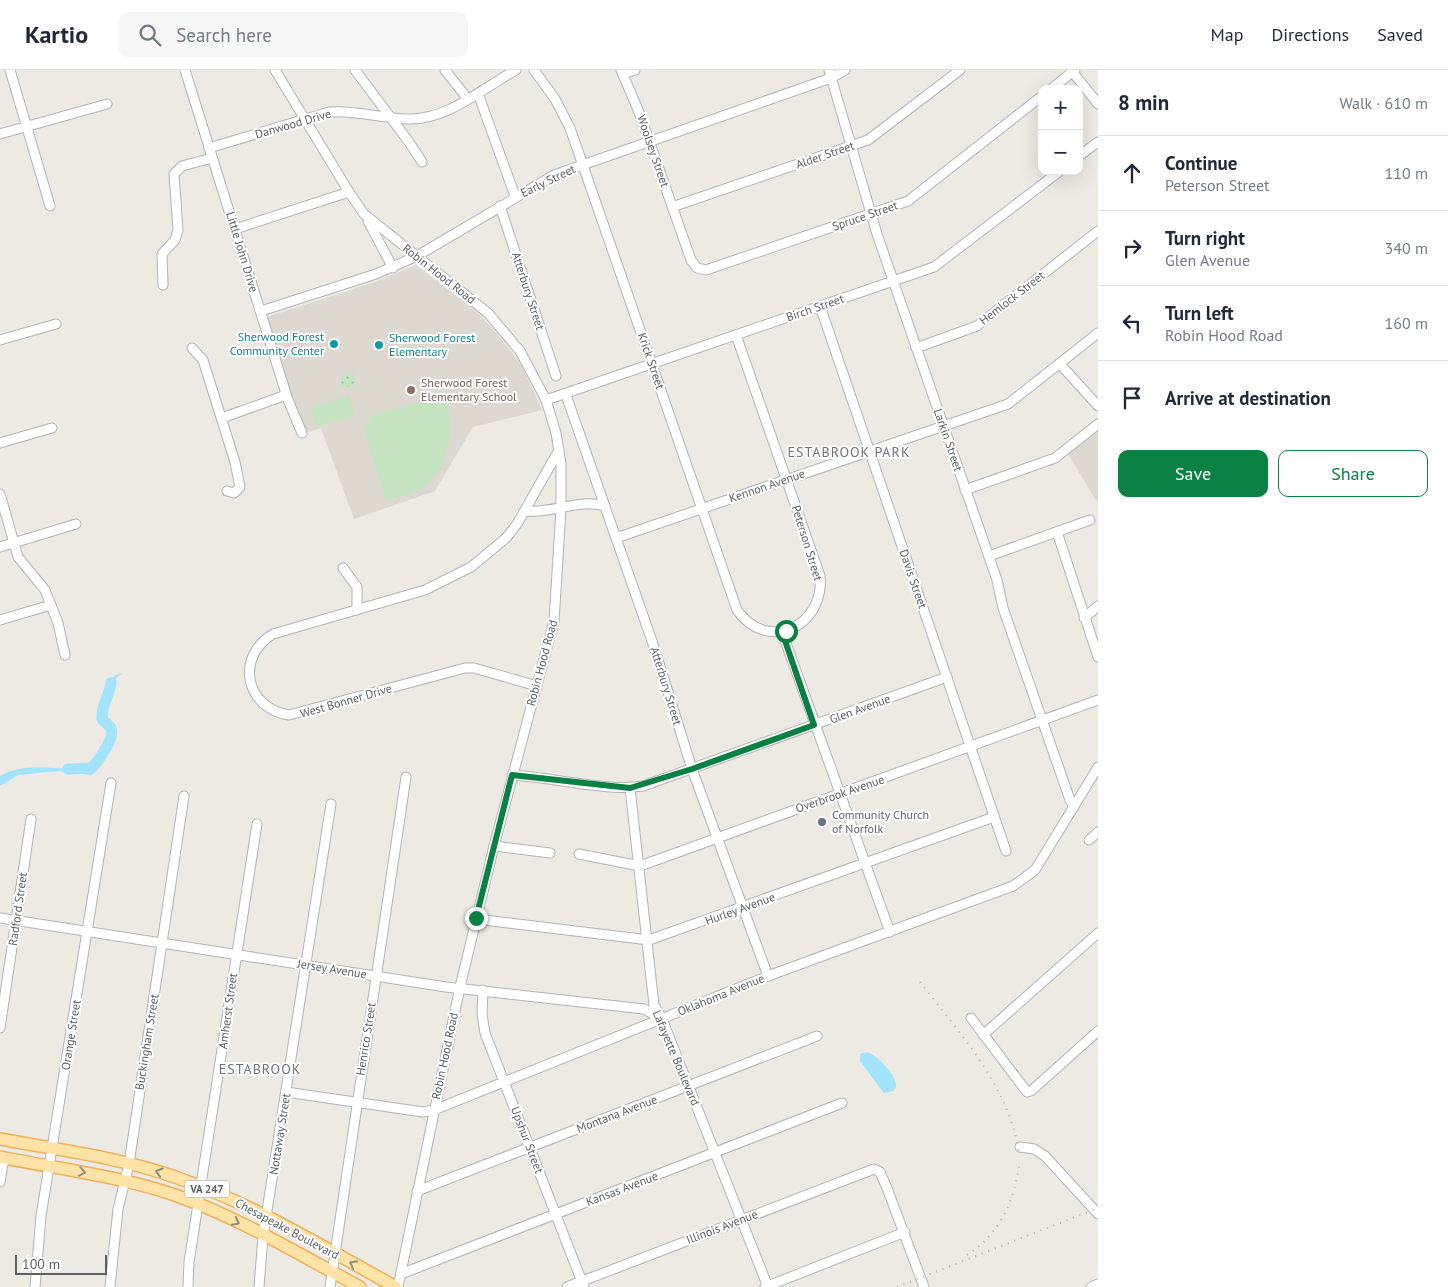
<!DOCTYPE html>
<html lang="en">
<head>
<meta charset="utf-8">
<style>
  body { margin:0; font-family:"PT Sans",sans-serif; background:#f6f6f7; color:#1f2937 }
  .controls { position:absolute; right:15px; top:15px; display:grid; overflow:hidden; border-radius:10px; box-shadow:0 5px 20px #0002 }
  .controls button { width:45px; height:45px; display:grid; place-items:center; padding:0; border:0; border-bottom:1px solid #e0e1e3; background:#fff; color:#1f2937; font:25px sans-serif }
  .scale { position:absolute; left:15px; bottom:12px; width:92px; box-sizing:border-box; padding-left:5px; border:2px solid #5b6063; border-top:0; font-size:14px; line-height:18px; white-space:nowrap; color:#5b6063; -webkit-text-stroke:4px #fff; paint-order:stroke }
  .stop { position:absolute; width:15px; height:15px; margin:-11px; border:4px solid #0b8043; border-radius:50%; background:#fff }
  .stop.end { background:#0b8043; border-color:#fff; box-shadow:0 1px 5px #0008 }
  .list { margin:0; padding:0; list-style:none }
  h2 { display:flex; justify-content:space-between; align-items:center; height:65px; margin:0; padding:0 20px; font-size:21px }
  h2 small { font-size:16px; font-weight:400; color:#747a83 }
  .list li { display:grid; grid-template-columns:32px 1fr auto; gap:15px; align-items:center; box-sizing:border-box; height:75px; padding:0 20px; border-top:1px solid #e0e1e3 }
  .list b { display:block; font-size:19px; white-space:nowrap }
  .list p { margin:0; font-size:16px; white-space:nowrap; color:#747a83 }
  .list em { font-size:16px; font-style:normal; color:#747a83 }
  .actions { display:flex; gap:10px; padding:15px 20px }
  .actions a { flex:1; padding:11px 0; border:1px solid #0b8043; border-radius:10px; text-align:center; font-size:18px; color:#0b8043 }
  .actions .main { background:#0b8043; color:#fff }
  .icon { flex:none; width:28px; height:28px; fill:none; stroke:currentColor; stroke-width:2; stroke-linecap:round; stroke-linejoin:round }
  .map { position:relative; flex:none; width:1098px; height:1217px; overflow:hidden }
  header { display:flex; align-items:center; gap:30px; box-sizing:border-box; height:70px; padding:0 25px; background:#fff; border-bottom:1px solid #e0e1e3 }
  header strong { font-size:24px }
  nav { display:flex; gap:28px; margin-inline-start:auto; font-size:18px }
  .search { width:350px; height:45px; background:#f6f6f7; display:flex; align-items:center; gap:12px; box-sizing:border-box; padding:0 18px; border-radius:10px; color:#747a83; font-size:19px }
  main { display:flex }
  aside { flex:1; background:#fff }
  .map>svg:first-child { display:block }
</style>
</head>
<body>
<header>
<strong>Kartio</strong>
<div class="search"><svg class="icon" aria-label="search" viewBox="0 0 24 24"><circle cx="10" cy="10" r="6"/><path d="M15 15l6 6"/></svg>Search here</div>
<nav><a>Map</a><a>Directions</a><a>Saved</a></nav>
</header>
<main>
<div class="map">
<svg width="1098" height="1217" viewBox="0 0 1098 1217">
  <defs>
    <pattern id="park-dots" width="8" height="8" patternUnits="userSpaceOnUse" patternTransform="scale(1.25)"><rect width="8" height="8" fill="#c4e5bf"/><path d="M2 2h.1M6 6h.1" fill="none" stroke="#a2bd9f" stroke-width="1.8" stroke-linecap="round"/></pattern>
  </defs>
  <rect width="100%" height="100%" fill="#ede9e3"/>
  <!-- education -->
  <g fill="#ddd9d1">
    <path d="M416,195L476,241L494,260L522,296L542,340L473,357L435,421L354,449L321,358L305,363L290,326L267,247L378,211Z"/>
    <path d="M1098,359V434L1068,384Z"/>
  </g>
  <!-- grass -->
  <g fill="#c4e5bf">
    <path d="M445,324C453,355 453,395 423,417C412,424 399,427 386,430L364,359L371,346Z"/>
    <path d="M349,326L355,345L317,357L311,338Z"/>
  </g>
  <!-- park -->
  <path fill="url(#park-dots)" d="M351,303L353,304L356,313L353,316L340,318L343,305Z"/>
  <!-- water -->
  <g fill="#a2e3fd">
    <path d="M123,603C111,610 101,630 104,645L113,655V659C110,674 104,695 91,705L59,701L18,705L0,716V706C30,688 69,706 98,693L112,659L110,652L100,647C98,637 105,616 112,608C114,605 119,604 123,603Z"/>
    <path d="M867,982C877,985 898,1006 896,1018L893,1021L884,1023L860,991V984Z"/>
  </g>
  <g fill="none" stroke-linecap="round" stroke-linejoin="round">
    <!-- river -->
    <path stroke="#a2e3fd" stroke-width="11" d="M68,699L92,698C98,691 116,667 111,658C109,655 104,652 102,649C101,636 109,626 111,613"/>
    <!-- minor casing -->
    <g stroke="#b0b4b8" stroke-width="11">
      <g id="minor">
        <path d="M10,0L50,136"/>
        <path d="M185,0L288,330L302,363"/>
        <path d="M275,0L349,122L364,144L488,243L520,281L546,330L556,363L561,394V439L554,551L494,776L460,917L398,1217"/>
        <path d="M355,0L409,72L422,92"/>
        <path d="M445,0L467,28"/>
        <path d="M534,0L555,29L570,58L737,540C767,583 825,557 820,506L736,265"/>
        <path d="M621,0L639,42L691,190L697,198L706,200L908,131L1042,26"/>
        <path d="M829,0L877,164L997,510L1003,538L1070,730L1074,737"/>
        <path d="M1071,0L1098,34"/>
        <path d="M623,4L635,0"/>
        <path d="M1051,19L1075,0"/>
        <path d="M480,29L515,126"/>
        <path d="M0,64L107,34"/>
        <path d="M209,78L329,42C355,40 380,48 406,49C447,51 481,19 516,0"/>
        <path d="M1079,86L1098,72"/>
        <path d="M500,136L556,306"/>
        <path d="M672,137L868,70L960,0"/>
        <path d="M368,151L393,198"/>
        <path d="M235,159L349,122"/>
        <path d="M163,215L162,184L175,170L178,160L174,104L182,96L212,88"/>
        <path d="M820,236L1006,781"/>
        <path d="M261,241L376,204L417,186L554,105L831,8L845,0"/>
        <path d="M0,270L56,254"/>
        <path d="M192,278L203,290L235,392L240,417L234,423L227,421"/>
        <path d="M916,278L977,256L1098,161"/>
        <path d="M1060,294L1098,336"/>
        <path d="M566,325L653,574L692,699L768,906"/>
        <path d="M546,330L934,197L1060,101"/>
        <path d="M222,348L286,325"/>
        <path d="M0,373L52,358"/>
        <path d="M965,420L1055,388L1098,354"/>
        <path d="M0,424L18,487L45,520L58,553L65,585"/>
        <path d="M526,441C555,444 577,428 605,436"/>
        <path d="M1057,462L1098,587"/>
        <path d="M616,468L1008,334L1098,263"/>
        <path d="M0,477L76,454"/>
        <path d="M989,486L1090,450"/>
        <path d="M343,498L357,517V540"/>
        <path d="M1084,548L1098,536"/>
        <path d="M0,550L51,535"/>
        <path d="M782,562L890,862"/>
        <path d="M537,616L474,598H465L289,645C245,638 235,587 273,564L425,520L471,497L506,468L517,454L559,380"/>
        <path d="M512,705C552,707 606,722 643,716L947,607"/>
        <path d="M630,718L654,935L662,949L768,1217"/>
        <path d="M1089,770L1098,762"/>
        <path d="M494,776L550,783"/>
        <path d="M579,784L640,796L1098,630"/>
        <path d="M0,848L446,917L644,939L662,949"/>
        <path d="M476,849L649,870L994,747"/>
        <path d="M483,920L482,944L485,963L584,1217"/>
        <path d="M971,948L1027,1022L1031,1021L1098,961"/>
        <path d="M0,958L31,749"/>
        <path d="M983,965L1098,863"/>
        <path d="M286,1022L423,1042L434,1040L768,906L1013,816L1035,800L1098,697"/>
        <path d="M1020,1077L1034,1079L1045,1086L1098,1144"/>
        <path d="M0,1112L4,1088"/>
        <path d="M417,1121L817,966"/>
        <path d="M401,1204L842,1033"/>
        <path d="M35,1217L41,1146L111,713"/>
        <path d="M110,1217L118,1139L129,1094L184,726"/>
        <path d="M188,1217L189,1192L257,754"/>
        <path d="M259,1217L263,1166L331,734"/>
        <path d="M330,1217L406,707"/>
        <path d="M567,1217L874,1099L880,1102L887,1118L924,1217"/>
        <path d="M765,1217L905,1162"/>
        <path d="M1091,1217L1098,1214"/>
      </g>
    </g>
    <!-- major casing -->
    <g stroke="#efb05a" stroke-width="14">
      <g id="major">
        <path d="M0,1069C58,1080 119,1087 175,1107C252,1133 324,1178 396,1217"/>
        <path d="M0,1087C59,1099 119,1106 175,1125C240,1148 300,1185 360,1217"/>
      </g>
    </g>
    <!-- minor -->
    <use href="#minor" stroke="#fff" stroke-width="9"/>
    <!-- major -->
    <use href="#major" stroke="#fee3a7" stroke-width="11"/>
    <!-- rail -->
    <g stroke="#b1b2b3" stroke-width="2" stroke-dasharray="1 6" stroke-linecap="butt">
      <path d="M920,912C960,964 1010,1017 1019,1084"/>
      <path d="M967,1185C999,1164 1014,1133 1019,1096"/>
      <path d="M897,1217L1098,1138"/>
    </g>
  </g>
  <!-- one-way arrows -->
  <defs><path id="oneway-chevron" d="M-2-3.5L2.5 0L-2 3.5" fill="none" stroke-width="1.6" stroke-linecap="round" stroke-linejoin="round" transform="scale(1.25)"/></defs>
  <g stroke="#948e7b">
    <use href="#oneway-chevron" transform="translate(82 1102) rotate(11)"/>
    <use href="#oneway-chevron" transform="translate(159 1102) rotate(-163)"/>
    <use href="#oneway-chevron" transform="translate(236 1152) rotate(28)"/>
    <use href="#oneway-chevron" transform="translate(353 1194) rotate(-152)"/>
  </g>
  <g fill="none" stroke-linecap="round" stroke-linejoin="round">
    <!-- route -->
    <path stroke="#0b8043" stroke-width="6" d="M476,848L512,705L630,718L692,699L814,655L782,562L786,561"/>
  </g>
  <!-- markers -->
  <g fill="#0f9aa8" stroke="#fff" stroke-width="2">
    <circle cx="334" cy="274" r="5"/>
    <circle cx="379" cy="275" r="5"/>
  </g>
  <circle fill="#8d6e63" stroke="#fff" stroke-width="2" cx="411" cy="320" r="5"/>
  <circle fill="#6b7280" stroke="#fff" stroke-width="2" cx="822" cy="752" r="5"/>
  <g text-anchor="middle" stroke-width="4" stroke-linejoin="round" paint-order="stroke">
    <!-- shield labels -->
    <rect fill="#fff" stroke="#8c9092" stroke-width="1" x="184.5" y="1110.5" width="45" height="17" rx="4"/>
    <g font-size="11" font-weight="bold" fill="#5b6063">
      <text x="207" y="1123">VA 247</text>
    </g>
    <!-- street labels -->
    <g font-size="12" fill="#5b6063" stroke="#fff">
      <text transform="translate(293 54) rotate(-16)" y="4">Danwood Drive</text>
      <text transform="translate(653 81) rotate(71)" y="4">Woolsey Street</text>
      <text transform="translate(825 85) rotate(-19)" y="4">Alder Street</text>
      <text transform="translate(548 111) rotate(-26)" y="4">Early Street</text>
      <text transform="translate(865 146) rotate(-19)" y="4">Spruce Street</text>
      <text transform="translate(242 182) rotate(73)" y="4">Little John Drive</text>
      <text transform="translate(439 204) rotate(38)" y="4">Robin Hood Road</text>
      <text transform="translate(528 221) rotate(72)" y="4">Atterbury Street</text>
      <text transform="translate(1012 228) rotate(-38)" y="4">Hemlock Street</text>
      <text transform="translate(815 238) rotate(-19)" y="4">Birch Street</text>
      <text transform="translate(651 291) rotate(71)" y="4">Krick Street</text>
      <text transform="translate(948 370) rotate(71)" y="4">Larkin Street</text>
      <text transform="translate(767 416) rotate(-19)" y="4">Kennon Avenue</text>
      <text transform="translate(807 473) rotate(73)" y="4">Peterson Street</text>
      <text transform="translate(913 509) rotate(71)" y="4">Davis Street</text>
      <text transform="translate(542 593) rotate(-75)" y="4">Robin Hood Road</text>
      <text transform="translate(666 616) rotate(73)" y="4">Atterbury Street</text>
      <text transform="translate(346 631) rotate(-16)" y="4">West Bonner Drive</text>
      <text transform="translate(860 639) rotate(-20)" y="4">Glen Avenue</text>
      <text transform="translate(840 724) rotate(-19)" y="4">Overbrook Avenue</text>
      <text transform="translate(18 839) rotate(-82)" y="4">Radford Street</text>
      <text transform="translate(740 839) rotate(-20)" y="4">Hurley Avenue</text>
      <text transform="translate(332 899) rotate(9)" y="4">Jersey Avenue</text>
      <text transform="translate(721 925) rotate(-22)" y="4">Oklahoma Avenue</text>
      <text transform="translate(228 941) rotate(-82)" y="4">Amherst Street</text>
      <text transform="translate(71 965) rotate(-81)" y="4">Orange Street</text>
      <text transform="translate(366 969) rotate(-81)" y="4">Henrico Street</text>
      <text transform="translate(147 972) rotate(-81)" y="4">Buckingham Street</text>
      <text transform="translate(445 986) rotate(-78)" y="4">Robin Hood Road</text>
      <text transform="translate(676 988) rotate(67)" y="4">Lafayette Boulevard</text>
      <text transform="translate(617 1044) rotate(-21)" y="4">Montana Avenue</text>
      <text transform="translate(280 1064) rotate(-81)" y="4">Nottaway Street</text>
      <text transform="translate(527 1070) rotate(69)" y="4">Upshur Street</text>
      <text transform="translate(622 1119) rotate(-21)" y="4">Kansas Avenue</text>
      <text transform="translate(722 1157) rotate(-21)" y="4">Illinois Avenue</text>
      <text transform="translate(287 1159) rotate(28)" y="4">Chesapeake Boulevard</text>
    </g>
    <!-- culture labels -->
    <g font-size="12" fill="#0d838f" stroke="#fff" text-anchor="end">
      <text x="324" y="271">Sherwood Forest<tspan x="324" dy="14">Community Center</tspan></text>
      <text x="389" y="272" text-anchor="start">Sherwood Forest<tspan x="389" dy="14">Elementary</tspan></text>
    </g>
    <!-- education labels -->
    <g font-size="12" fill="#785e54" stroke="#fff" text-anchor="start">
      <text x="421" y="317">Sherwood Forest<tspan x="421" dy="14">Elementary School</tspan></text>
    </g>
    <!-- worship labels -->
    <g font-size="12" fill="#5b616d" stroke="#fff" text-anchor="start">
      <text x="832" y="749">Community Church<tspan x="832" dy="14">of Norfolk</tspan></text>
    </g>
    <!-- neighbourhood labels -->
    <g font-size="14" letter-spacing="1" fill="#6c7275" stroke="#fff">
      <text x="849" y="387">ESTABROOK PARK</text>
      <text x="260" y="1004">ESTABROOK</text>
    </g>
  </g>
</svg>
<div class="controls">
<button>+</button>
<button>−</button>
</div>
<div class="scale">100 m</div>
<div class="stop" style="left:786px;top:561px"></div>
<div class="stop end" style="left:476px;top:848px"></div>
</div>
<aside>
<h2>8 min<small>Walk · 610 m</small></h2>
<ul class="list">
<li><svg class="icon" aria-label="ahead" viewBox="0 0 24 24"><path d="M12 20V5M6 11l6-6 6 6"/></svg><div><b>Continue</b><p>Peterson Street</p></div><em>110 m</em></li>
<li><svg class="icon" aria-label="right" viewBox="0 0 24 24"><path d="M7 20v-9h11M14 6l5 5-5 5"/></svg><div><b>Turn right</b><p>Glen Avenue</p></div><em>340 m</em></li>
<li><svg class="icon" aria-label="left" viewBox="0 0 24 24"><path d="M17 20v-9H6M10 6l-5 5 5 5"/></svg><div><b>Turn left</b><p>Robin Hood Road</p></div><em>160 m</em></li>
<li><svg class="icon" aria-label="arrive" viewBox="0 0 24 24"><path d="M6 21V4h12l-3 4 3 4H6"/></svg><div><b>Arrive at destination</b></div></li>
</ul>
<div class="actions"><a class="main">Save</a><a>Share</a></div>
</aside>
</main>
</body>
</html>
